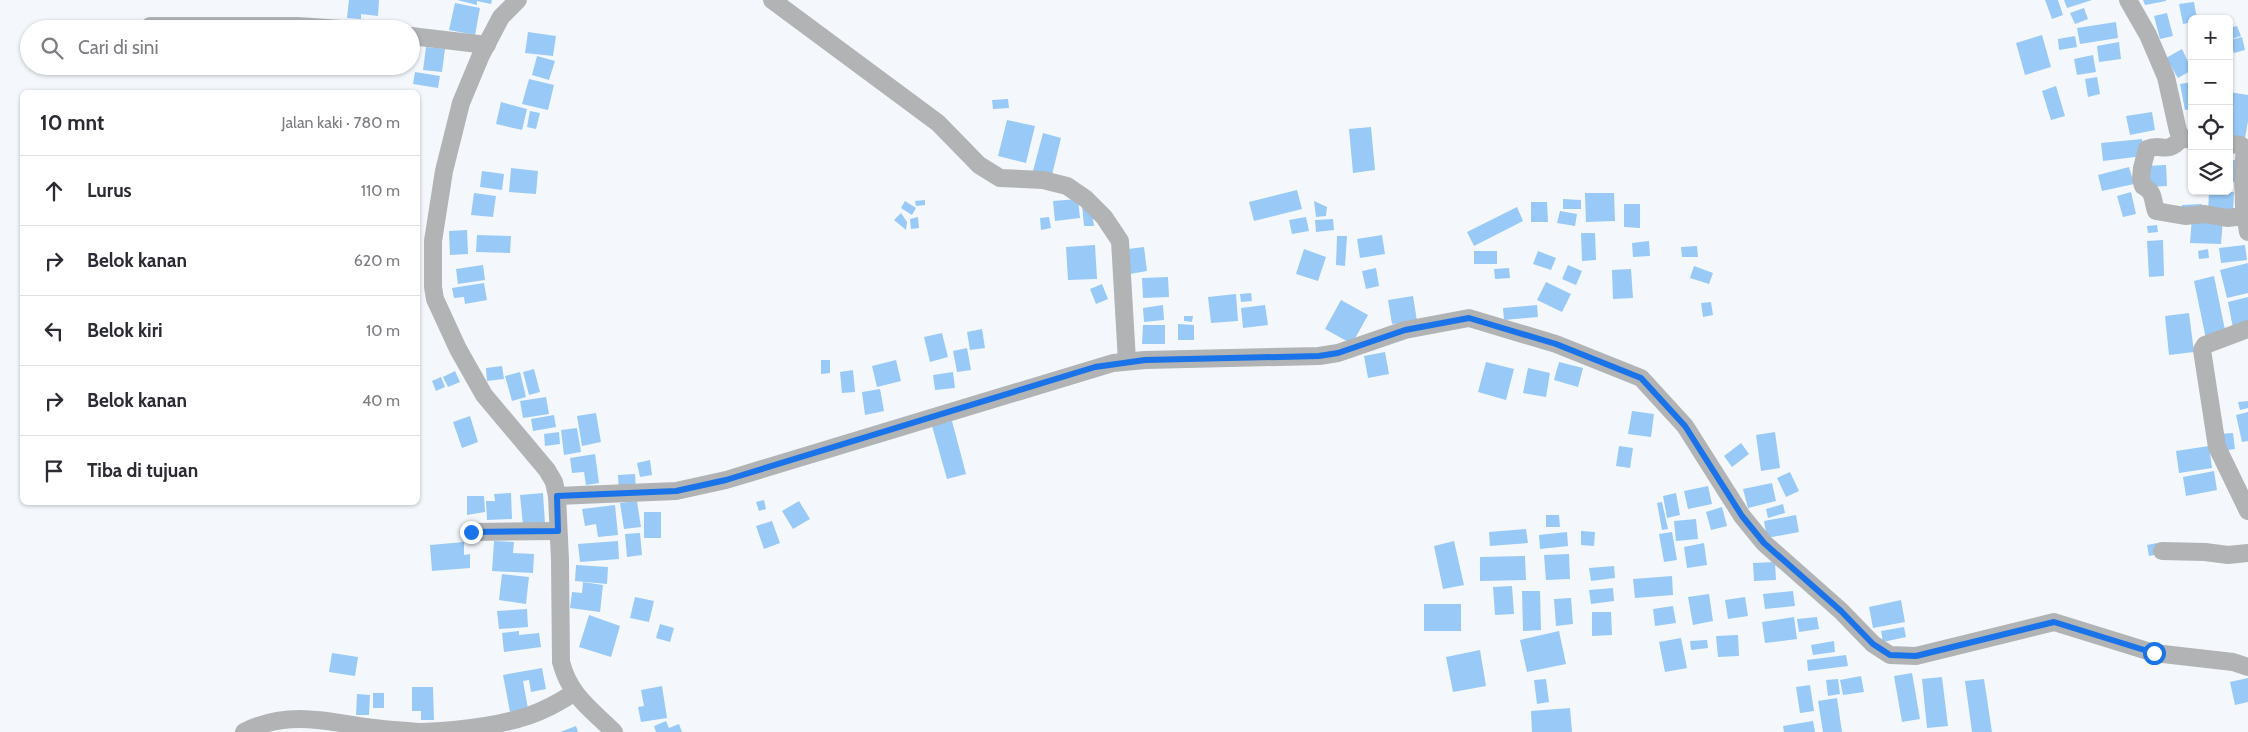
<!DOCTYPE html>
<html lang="id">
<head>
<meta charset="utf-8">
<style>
  body { margin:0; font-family:Cabin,sans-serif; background:#f7f7f7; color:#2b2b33 }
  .controls { position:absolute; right:15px; top:15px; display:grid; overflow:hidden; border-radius:8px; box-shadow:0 1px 4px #0004 }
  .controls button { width:45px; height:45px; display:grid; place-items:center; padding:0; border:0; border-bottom:1px solid #e1e1e2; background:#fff; color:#2b2b33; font:25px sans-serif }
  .stop { position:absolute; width:15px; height:15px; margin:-11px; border:4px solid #1a73e8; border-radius:50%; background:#fff }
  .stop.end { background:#1a73e8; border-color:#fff; box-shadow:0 1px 5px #0008 }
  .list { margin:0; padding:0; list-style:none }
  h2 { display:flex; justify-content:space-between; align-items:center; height:65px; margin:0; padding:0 20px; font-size:21px }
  h2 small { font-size:16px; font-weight:400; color:#7c7c81 }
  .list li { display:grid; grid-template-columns:32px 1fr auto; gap:15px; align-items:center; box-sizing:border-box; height:70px; padding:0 20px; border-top:1px solid #e1e1e2 }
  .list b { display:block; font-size:19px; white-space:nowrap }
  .list em { font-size:16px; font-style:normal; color:#7c7c81 }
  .icon { flex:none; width:28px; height:28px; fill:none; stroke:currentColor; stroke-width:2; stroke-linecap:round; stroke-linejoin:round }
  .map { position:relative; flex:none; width:2248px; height:732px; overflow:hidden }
  .search { position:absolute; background:#fff; box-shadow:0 1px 4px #0004; left:20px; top:20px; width:400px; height:55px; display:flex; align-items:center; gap:12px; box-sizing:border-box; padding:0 18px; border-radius:28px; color:#7c7c81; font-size:19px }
  .panel { position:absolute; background:#fff; box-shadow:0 1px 4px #0004; left:20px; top:90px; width:400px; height:415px; border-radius:8px }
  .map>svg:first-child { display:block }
</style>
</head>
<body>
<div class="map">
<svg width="2248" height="732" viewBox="0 0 2248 732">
  <rect width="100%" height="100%" fill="#f4f8fc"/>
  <!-- building -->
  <g fill="#98c9f7">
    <path d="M349,0H379L378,16L361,14V19L347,18Z"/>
    <path d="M457,0H492L491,4L477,1V5Z"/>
    <path d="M2045,0H2058L2063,15L2052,19Z"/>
    <path d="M2064,0H2092L2067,8Z"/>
    <path d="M2143,0H2166V1L2145,5Z"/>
    <path d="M2194,2L2197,19H2192V22L2183,24L2179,4Z"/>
    <path d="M455,3L480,8L475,35L449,30Z"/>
    <path d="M2084,8L2088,19L2075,24L2070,13Z"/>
    <path d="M2167,13L2173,36L2160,39L2154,16Z"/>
    <path d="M2116,22L2118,38L2080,44L2077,28Z"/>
    <path d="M2237,26L2241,36L2229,40V28Z"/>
    <path d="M528,32L556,36L553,56L525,53Z"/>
    <path d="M2042,35L2051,67L2025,75L2016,43Z"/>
    <path d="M2075,36L2077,47L2059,50L2058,39Z"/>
    <path d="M2242,37L2245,50L2234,53L2230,40Z"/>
    <path d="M2119,42L2121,59L2099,62L2097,46Z"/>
    <path d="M426,47L445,49L442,72L423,70Z"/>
    <path d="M2182,49L2192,70L2178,78L2166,58Z"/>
    <path d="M2093,55L2096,72L2077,75L2074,59Z"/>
    <path d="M537,56L555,61L549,80L532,75Z"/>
    <path d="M415,72L440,76L438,88L413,84Z"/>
    <path d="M2097,77L2100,94L2088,97L2085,79Z"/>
    <path d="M529,79L554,85L548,110L522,104Z"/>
    <path d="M2192,82V109L2185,110L2180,84Z"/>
    <path d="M2056,86L2065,116L2051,120L2042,91Z"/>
    <path d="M2229,92L2248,95V121L2244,144L2229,141Z"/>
    <path d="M1008,99L1009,108L993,109L992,100Z"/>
    <path d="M501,102L527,109L522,130L496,124Z"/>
    <path d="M530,111L540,113L536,129L527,127Z"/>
    <path d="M2152,112L2155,130L2130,135L2126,116Z"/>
    <path d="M1007,120L1035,126L1026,163L998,156Z"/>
    <path d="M1371,127L1375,170L1353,173L1349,129Z"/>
    <path d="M1043,133L1061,138L1052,175L1033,171Z"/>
    <path d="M2142,139L2143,156L2103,161L2101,143Z"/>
    <rect x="2229" y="160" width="8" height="22"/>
    <path d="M2166,165L2167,186L2146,187L2144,166Z"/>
    <path d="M2129,167L2134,184L2102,191L2098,175Z"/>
    <path d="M511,168L538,171L536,194L509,192Z"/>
    <path d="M482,171L504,174L502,190L480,187Z"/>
    <path d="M1297,190L1302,209L1254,221L1249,202Z"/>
    <path d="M2209,191L2234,192L2233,215H2208Z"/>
    <path d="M2131,192L2136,214L2123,217L2117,196Z"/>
    <path d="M474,193L496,196L493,217L471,215Z"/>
    <path d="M1585,193H1614L1615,221L1586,222Z"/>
    <path d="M1078,199L1080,218L1055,221L1053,201Z"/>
    <path d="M1563,199L1581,200V209H1563Z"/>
    <path d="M925,200V205L916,206L915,201Z"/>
    <path d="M905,201L916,208L912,215L901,208Z"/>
    <path d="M1314,201L1327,207L1326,216L1316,217Z"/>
    <path d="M1531,202H1547L1548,222H1531Z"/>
    <path d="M1091,204L1094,226H1084L1082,205Z"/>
    <path d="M1624,204H1640V228L1624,227Z"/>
    <path d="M2202,204V213L2182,214V205Z"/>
    <path d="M1517,207L1523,221L1474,246L1467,232Z"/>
    <path d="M1560,211L1577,214L1575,226L1557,223Z"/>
    <path d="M901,213L907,222L906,230L894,220Z"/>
    <path d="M918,217L919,228L911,229L910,219Z"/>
    <path d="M1049,217L1051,228L1041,230L1040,218Z"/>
    <path d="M1306,217L1309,231L1292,234L1289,220Z"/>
    <path d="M2192,217L2223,219L2221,244L2190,243Z"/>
    <path d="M1333,219L1334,230L1316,232L1315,220Z"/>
    <path d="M2157,225L2158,232L2148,233L2147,226Z"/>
    <path d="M467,230L468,254L450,255L449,231Z"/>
    <path d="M1581,233H1595L1596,260L1582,261Z"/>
    <path d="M477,235L511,236L510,253L476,252Z"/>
    <path d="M1382,235L1385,254L1360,258L1357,239Z"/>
    <path d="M1337,236H1347L1345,266L1336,265Z"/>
    <path d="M2163,240L2164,276L2149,277L2147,241Z"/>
    <path d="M1649,241L1650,256L1633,257L1632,243Z"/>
    <path d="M1095,245L1097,279L1068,280L1066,247Z"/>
    <path d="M2245,245L2247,260L2221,263L2219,248Z"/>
    <path d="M1697,246L1698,257H1682L1681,247Z"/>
    <path d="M1144,247L1147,271L1130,274L1128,249Z"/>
    <path d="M1304,249L1326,257L1318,281L1296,274Z"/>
    <path d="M2208,249L2209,258L2199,259L2198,251Z"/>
    <rect x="1474" y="251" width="23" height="13"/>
    <path d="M1538,251L1556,258L1551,270L1533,264Z"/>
    <path d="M2248,263V293L2227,298L2220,270Z"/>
    <path d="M483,265L485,280L458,284L456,269Z"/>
    <path d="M1568,265L1582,271L1576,285L1562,279Z"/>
    <path d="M1694,266L1713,273L1709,284L1690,278Z"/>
    <path d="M1376,268L1379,286L1366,289L1362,271Z"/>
    <path d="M1509,268L1510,278L1495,279L1494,269Z"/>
    <path d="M1631,269L1633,298L1613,299L1612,270Z"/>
    <path d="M2214,276L2226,335L2206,339L2194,281Z"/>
    <path d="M1168,277L1169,297L1143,298L1142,278Z"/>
    <path d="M1546,282L1571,294L1562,312L1537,300Z"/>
    <path d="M484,283L487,300L465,304L464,297L454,298L452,288Z"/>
    <path d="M1102,284L1108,299L1096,304L1090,289Z"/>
    <path d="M1251,293L1252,301L1241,302L1240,294Z"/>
    <path d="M1236,294L1238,321L1211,323L1208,297Z"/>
    <path d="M1413,296L1417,321L1392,324L1388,300Z"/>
    <path d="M2248,297V325L2233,328L2228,302Z"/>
    <path d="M1341,300L1368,315L1352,344L1325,329Z"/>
    <path d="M1711,302L1713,315L1703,317L1701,303Z"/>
    <path d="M1163,305L1164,320L1144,322L1143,308Z"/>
    <path d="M1265,305L1268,325L1243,328L1241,308Z"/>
    <path d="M1537,305L1538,317L1504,320L1503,308Z"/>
    <path d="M2189,313L2194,352L2169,355L2165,316Z"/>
    <path d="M1184,316H1193L1192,322L1184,321Z"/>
    <path d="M1178,324L1194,325V340H1178Z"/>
    <path d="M1143,325H1165V344H1142Z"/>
    <path d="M982,329L985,348L970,350L967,332Z"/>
    <path d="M942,333L948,357L930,362L924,337Z"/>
    <path d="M967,348L971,370L957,372L953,351Z"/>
    <path d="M1385,352L1389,374L1368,378L1364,356Z"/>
    <path d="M821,360H830V373L821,374Z"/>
    <path d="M896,360L901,381L877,387L872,366Z"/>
    <path d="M1486,362L1514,369L1506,400L1478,392Z"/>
    <path d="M1559,362L1583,368L1578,387L1554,380Z"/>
    <path d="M502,366L504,379L487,381L486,368Z"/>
    <path d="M1528,368L1550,373L1546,397L1523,393Z"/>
    <path d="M534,369L540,392L529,395L523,372Z"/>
    <path d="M853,370L855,392L842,393L840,372Z"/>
    <path d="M455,371L460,382L448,387L443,377Z"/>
    <path d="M520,372L526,397L512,401L505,376Z"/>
    <path d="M953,372L955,388L935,390L933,375Z"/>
    <path d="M441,377L445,387L436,391L432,381Z"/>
    <path d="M880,389L884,411L865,415L862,392Z"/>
    <path d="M546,397L549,414L523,418L520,401Z"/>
    <path d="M2248,401V408L2240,410L2238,402Z"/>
    <path d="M1632,411L1654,414L1651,437L1628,434Z"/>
    <path d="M2248,412V441L2242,442L2236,415Z"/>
    <path d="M596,413L601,442L582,446L577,416Z"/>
    <path d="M554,415L556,427L533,431L531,419Z"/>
    <path d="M470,416L478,442L462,448L453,422Z"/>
    <path d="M952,421L966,474L947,479L932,426Z"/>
    <path d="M577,428L581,452L564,455L561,430Z"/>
    <path d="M559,432L560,444L545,446L544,434Z"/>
    <path d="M1775,432L1780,468L1761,471L1756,435Z"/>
    <path d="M2233,433L2235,449L2220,451L2218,434Z"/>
    <path d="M1741,443L1749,454L1732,467L1724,456Z"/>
    <path d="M1619,446L1633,448L1630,468L1616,466Z"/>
    <path d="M2209,446L2212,468L2179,473L2176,451Z"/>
    <path d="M595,454L599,483L586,485L584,472L572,473L570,458Z"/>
    <path d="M650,460L652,475L640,477L637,463Z"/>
    <path d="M2214,471L2217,490L2186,496L2183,477Z"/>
    <path d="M1790,472L1799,491L1786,497L1777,478Z"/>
    <path d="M635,474L636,491L619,492L618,475Z"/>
    <path d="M1772,483L1776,501L1748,508L1743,489Z"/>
    <path d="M1708,486L1712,504L1688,509L1684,491Z"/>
    <path d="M511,493L512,519L487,520L486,501H495L494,494Z"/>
    <path d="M543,493L545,524L523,526L520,495Z"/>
    <path d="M1676,493L1680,515L1667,518L1663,496Z"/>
    <path d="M467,496H484L485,512L467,515Z"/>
    <path d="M764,500L766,509L759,511L756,502Z"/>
    <path d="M637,501L641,527L624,529L620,503Z"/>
    <path d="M799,501L810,519L793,529L782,511Z"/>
    <path d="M1662,502L1668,529L1662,530L1657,503Z"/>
    <path d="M1783,504L1785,513L1768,518L1766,509Z"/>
    <path d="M615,505L618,535L598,537L596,524L585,526L582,509Z"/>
    <path d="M1722,507L1727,526L1711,530L1706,512Z"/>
    <rect x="644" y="512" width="17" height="26"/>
    <path d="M1546,515H1559L1560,527H1546Z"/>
    <path d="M1796,515L1799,532L1767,538L1764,521Z"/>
    <path d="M1696,519L1698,539L1676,541L1674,521Z"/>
    <path d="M772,521L780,543L764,549L756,526Z"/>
    <path d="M1526,529L1528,543L1490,546L1489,532Z"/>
    <path d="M1581,531L1595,532L1594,546L1581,545Z"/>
    <path d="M1567,532L1568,546L1540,549L1539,535Z"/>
    <path d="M1672,532L1677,560L1664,562L1659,534Z"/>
    <path d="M640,533L642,555L627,557L625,534Z"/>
    <path d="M494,541L514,542L513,553L534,554L533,573L492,571Z"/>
    <path d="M618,541L619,559L580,562L578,544Z"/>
    <path d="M1454,541L1464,585L1443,589L1434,546Z"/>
    <path d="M464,542V555L470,554V568L432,571L430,545Z"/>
    <path d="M1704,543L1707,565L1687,568L1684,547Z"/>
    <path d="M2157,543L2159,554L2149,556L2147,545Z"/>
    <path d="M1569,554L1570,579L1546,580L1544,555Z"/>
    <path d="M1525,556L1526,580L1480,581V557Z"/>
    <path d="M1775,562L1776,580L1754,581L1753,563Z"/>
    <path d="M576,565L608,567L607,584L575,581Z"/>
    <path d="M1614,566L1615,578L1591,581L1589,568Z"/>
    <path d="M502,574L529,577L526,604L499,600Z"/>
    <path d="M1672,576L1673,595L1635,598L1633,579Z"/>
    <path d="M583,582L603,585L600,612L570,608L572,592L582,593Z"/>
    <path d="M1512,586L1514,614L1495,615L1493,587Z"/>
    <path d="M1613,588L1614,601L1591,604L1589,590Z"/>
    <path d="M1522,591H1540L1541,630L1523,631Z"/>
    <path d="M1793,591L1795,606L1765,609L1763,594Z"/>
    <path d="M1709,594L1713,621L1693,625L1688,597Z"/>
    <path d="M635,597L654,601L649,622L630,618Z"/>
    <path d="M1745,597L1748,616L1728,619L1725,600Z"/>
    <path d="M1571,598L1573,624L1556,626L1554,599Z"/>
    <path d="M1901,600L1905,622L1873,628L1869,607Z"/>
    <rect x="1424" y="604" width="37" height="27"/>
    <path d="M1673,606L1676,623L1655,626L1653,609Z"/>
    <path d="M527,609L528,627L499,629L497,611Z"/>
    <path d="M1592,612H1611L1612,635L1592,636Z"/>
    <path d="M589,615L620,626L611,657L579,647Z"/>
    <path d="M1794,617L1797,639L1765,643L1762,622Z"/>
    <path d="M1817,617L1819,629L1799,632L1797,619Z"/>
    <path d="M660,624L674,628L670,642L656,638Z"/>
    <path d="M1904,627L1906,637L1883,642L1881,631Z"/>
    <path d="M519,631V635L539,633L541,647L504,652L502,633Z"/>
    <path d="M1559,631L1566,664L1527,672L1520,640Z"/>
    <path d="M1738,635L1739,656L1718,657L1716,636Z"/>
    <path d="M1681,638L1687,668L1665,672L1659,642Z"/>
    <path d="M1707,640L1708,648L1691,650L1690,641Z"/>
    <path d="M1834,641L1835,652L1813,655L1811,645Z"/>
    <path d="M1480,650L1486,686L1453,692L1446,657Z"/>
    <path d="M332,653L358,657L355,676L329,672Z"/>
    <path d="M1846,655L1848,666L1808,671L1807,660Z"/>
    <path d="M542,668L546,689L531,692L529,680L523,681L528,709L510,712L503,675Z"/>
    <path d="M1912,673L1920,719L1902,722L1894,676Z"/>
    <path d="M1861,676L1864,692L1843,695L1840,680Z"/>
    <path d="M1942,677L1948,726L1927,728L1922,679Z"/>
    <path d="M2248,678V702L2235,705L2230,682Z"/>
    <path d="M1546,679L1549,702L1537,704L1534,680Z"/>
    <path d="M1838,679L1840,694L1828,696L1826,680Z"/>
    <path d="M1984,679L1992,732H1972L1965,681Z"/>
    <path d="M1810,685L1814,711L1800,713L1796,687Z"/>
    <path d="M662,686L667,718L641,722L638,707L644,706L641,690Z"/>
    <path d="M412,687H433L434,720H421V711H412Z"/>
    <rect x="373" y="693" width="11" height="15"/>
    <path d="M357,694L370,695L369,715H356Z"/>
    <path d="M1837,698L1842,732H1823L1818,701Z"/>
    <path d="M1570,708L1572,732H1532L1531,711Z"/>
    <path d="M666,721L669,728L679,724L682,732H656L654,726Z"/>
    <path d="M1813,721L1815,732H1784L1783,726Z"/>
    <path d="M576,726L578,732H560Z"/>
  </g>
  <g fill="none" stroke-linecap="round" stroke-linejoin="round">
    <!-- minor -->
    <g stroke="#b1b3b4" stroke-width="18">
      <path d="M518,0L501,17L481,55L461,103L444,171L433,241V287L435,299L458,349L484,395L547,470L554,482L557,496L560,560L561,662C570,696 590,708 614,732"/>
      <path d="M772,0L938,123L979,165L1000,178L1043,180L1067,186L1086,199L1104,217L1120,241L1127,361"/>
      <path d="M2128,0L2148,35L2166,77L2178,131L2182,138L2191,140"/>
      <path d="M150,26H298L341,29"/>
      <path d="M411,36L487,45"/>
      <path d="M2182,138C2165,156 2163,142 2147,149L2142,168L2141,179L2143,186C2155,192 2152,200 2156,211L2185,216L2205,214L2227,218L2245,216"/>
      <path d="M2229,144L2240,145L2245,148L2243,171L2244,207L2248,232"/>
      <path d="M2248,329L2205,345L2202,350L2217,447L2248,511"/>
      <path d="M557,496L676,491L726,480L1113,363L1145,360L1319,356L1338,353L1405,330L1469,318L1556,344L1641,378L1685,426L1742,516L1764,543L1841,611L1873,644L1890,655L1916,656L2054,622L2154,653L2233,662L2248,667"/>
      <path d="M471,532L558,531"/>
      <path d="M2162,551L2205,552L2228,555L2248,553"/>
      <path d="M244,732C285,711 323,720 365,727C383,730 402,730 419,732"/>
      <path d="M421,732C458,731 514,725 547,708C556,704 565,698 574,693"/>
    </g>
  </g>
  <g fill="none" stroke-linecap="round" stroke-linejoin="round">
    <!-- route -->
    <path stroke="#1a73e8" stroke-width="6" d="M471,532L558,531L557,496L676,491L726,480L1095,367L1145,360L1319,356L1338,353L1405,330L1469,318L1556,344L1641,378L1685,426L1742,516L1764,543L1841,611L1873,644L1890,655L1916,656L2054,622L2154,653"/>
  </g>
</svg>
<div class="controls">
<button>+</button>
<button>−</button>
<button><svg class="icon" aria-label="locate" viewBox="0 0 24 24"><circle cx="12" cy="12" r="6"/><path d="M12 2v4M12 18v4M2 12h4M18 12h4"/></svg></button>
<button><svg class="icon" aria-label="layers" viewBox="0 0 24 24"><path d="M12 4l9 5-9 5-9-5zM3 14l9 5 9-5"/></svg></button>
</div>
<div class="stop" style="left:2154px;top:653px"></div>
<div class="stop end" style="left:471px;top:532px"></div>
<div class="search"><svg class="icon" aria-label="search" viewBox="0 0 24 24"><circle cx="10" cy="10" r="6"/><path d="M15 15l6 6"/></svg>Cari di sini</div>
<section class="panel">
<h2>10 mnt<small>Jalan kaki · 780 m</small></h2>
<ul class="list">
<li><svg class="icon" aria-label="ahead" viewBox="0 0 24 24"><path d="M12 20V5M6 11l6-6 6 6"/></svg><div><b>Lurus</b></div><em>110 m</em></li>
<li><svg class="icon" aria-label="right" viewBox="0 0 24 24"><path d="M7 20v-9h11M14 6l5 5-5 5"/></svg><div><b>Belok kanan</b></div><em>620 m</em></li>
<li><svg class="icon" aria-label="left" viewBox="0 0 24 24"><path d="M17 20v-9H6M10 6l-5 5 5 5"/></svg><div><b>Belok kiri</b></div><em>10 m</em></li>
<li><svg class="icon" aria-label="right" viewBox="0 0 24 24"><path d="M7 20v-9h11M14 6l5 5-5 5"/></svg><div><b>Belok kanan</b></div><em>40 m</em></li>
<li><svg class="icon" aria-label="arrive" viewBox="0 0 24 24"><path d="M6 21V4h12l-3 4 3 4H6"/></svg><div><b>Tiba di tujuan</b></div></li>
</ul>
</section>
</div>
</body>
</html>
